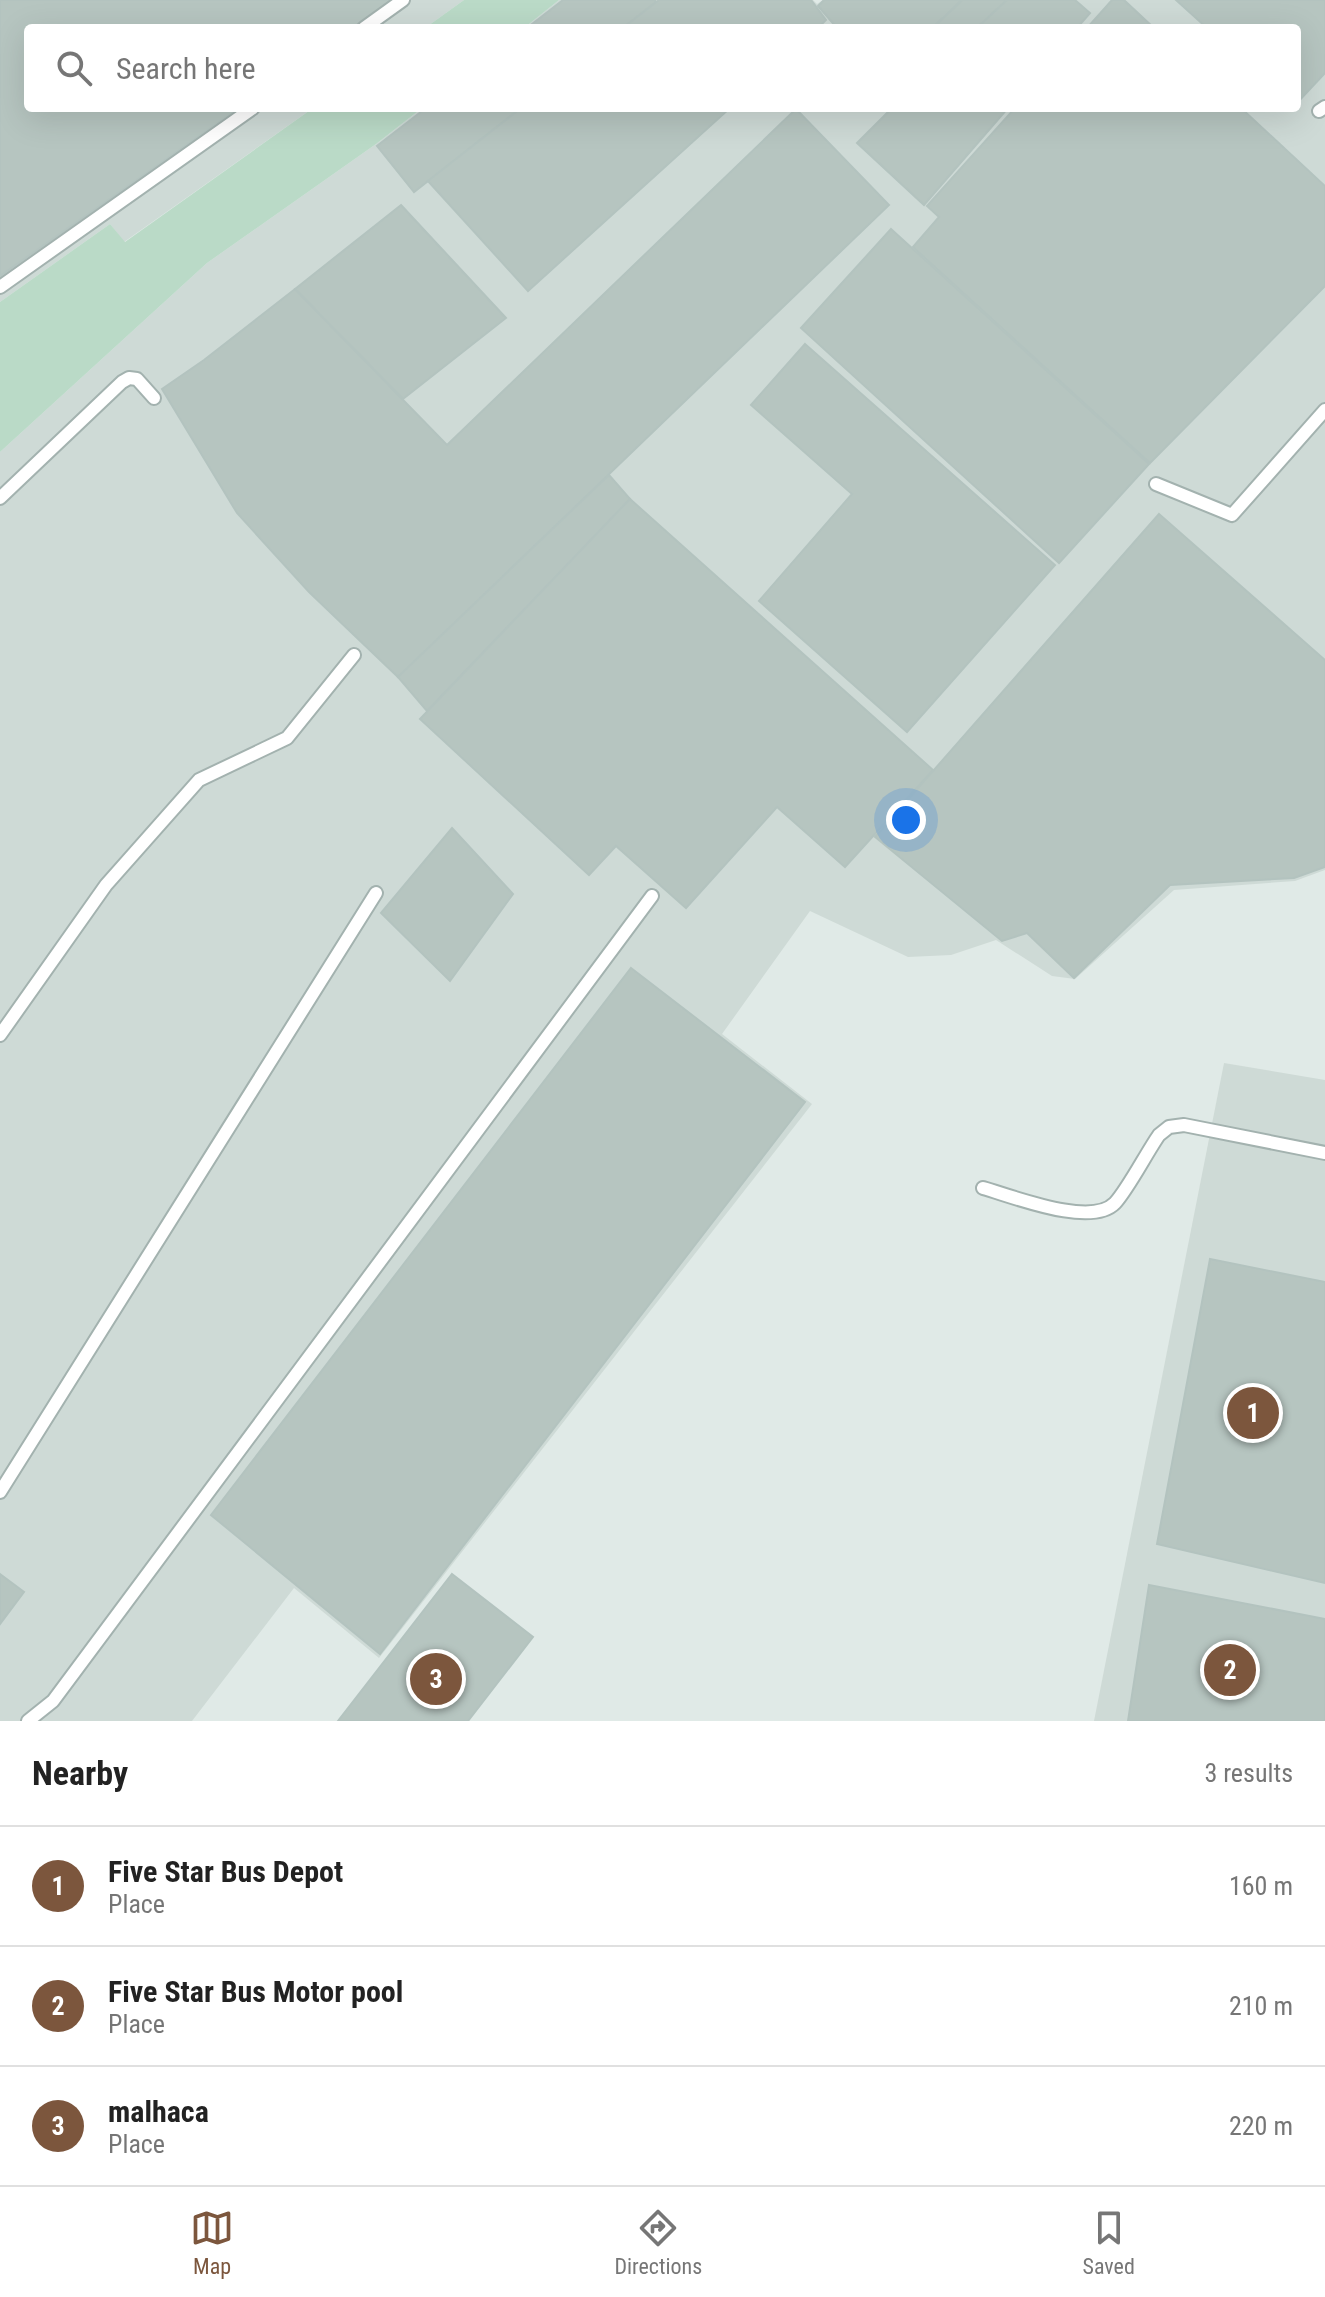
<!DOCTYPE html>
<html lang="en">
<head>
<meta charset="utf-8">
<style>
  body { margin:0; font-family:"Roboto Condensed",sans-serif; background:#f2f2f2; color:#222 }
  .you { position:absolute; left:906px; top:820px; width:28px; height:28px; margin:-20px; border:6px solid #fff; border-radius:50%; background:#1a73e8; box-shadow:0 0 0 12px #1a73e833 }
  .badge { display:grid; place-items:center; width:52px; height:52px; border-radius:50%; background:#7c563d; color:#fff; font-size:26px; font-weight:700 }
  .pin { position:absolute; translate:-50% -50%; border:4px solid #fff; box-shadow:0 2px 8px #0006 }
  .list { margin:0; padding:0; list-style:none }
  h2 { display:flex; justify-content:space-between; align-items:center; height:104px; margin:0; padding:0 32px; font-size:34px }
  h2 small { font-size:26px; font-weight:400; color:#767676 }
  .list li { display:grid; grid-template-columns:52px 1fr auto; gap:24px; align-items:center; box-sizing:border-box; height:120px; padding:0 32px; border-top:2px solid #e0e0e0 }
  .list b { display:block; font-size:30px; white-space:nowrap }
  .list p { margin:0; font-size:26px; white-space:nowrap; color:#767676 }
  .list em { font-size:26px; font-style:normal; color:#767676 }
  .icon { flex:none; width:44px; height:44px; fill:none; stroke:currentColor; stroke-width:2; stroke-linecap:round; stroke-linejoin:round }
  .map { position:relative; flex:none; width:1325px; height:1721px; overflow:hidden }
  .search { position:absolute; background:#fff; box-shadow:0 8px 32px #0002; left:24px; right:24px; top:24px; height:88px; display:flex; align-items:center; gap:20px; box-sizing:border-box; padding:0 28px; border-radius:8px; color:#767676; font-size:30px }
  .sheet { height:464px; background:#fff }
  nav { display:flex; justify-content:space-around; align-items:center; box-sizing:border-box; height:112px; border-top:2px solid #e0e0e0; background:#fff; font-size:22px; color:#767676 }
  nav a { display:grid; justify-items:center; gap:4px }
  nav .on { color:#7c563d }
  .map>svg:first-child { display:block }
</style>
</head>
<body>
<div class="map">
<svg width="1325" height="1721" viewBox="0 0 1325 1721">
  <rect width="100%" height="100%" fill="#e0eae7"/>
  <!-- built -->
  <g fill="#cedad6">
    <path d="M0,0H464L425,28H28V108H313L124,242L110,224L0,302Z"/>
    <path d="M559,0H813L817,4L823,0H1325V870L1295,881L1174,890L1075,979L1052,976L996,940L951,955L908,957L810,911L722,1034L812,1104L379,1658L294,1588L192,1721H0V452L207,263L376,144L422,108H1297V28H524Z"/>
    <path d="M1224,1063L1325,1080V1721H1094Z"/>
  </g>
  <!-- green -->
  <g fill="#badac7">
    <path d="M464,0H559L524,28H425Z"/>
    <path d="M313,108H422L376,144L207,263L0,452V302L110,224L125,242Z"/>
  </g>
  <!-- building -->
  <g fill="#b6c5c0" stroke="#b3c3bf" stroke-width="2">
    <path d="M0,0H392L352,28H28V108H239L0,276Z"/>
    <path d="M563,0H655L656,2L623,28H527Z"/>
    <path d="M659,0H811L826,20L818,28H623Z"/>
    <path d="M824,0H962L933,28H837L818,6Z"/>
    <path d="M962,0H1007L977,28H933Z"/>
    <path d="M1007,0H1075L1090,13L1077,28H977Z"/>
    <path d="M1112,0H1124L1154,28H1087Z"/>
    <path d="M1176,0H1325V73L1297,103V28H1207Z"/>
    <path d="M426,108H521L414,192L377,146Z"/>
    <path d="M521,108H730L528,291L428,181Z"/>
    <path d="M892,108H1008L924,205L857,143Z"/>
    <path d="M1015,108H1241L1325,186V286L1150,463L913,247L939,217L927,206Z"/>
    <path d="M796,109L889,205L398,677L309,592L237,513L162,389L204,360L295,289L447,445Z"/>
    <path d="M401,205L506,318L403,399L295,289Z"/>
    <path d="M891,229L1149,464L1059,563L801,328Z"/>
    <path d="M805,344L1055,565L907,732L759,601L852,494L751,405Z"/>
    <path d="M609,475L630,499L427,711L398,677Z"/>
    <path d="M630,499L933,770L845,867L777,807L686,908L616,846L589,875L420,719Z"/>
    <path d="M1159,514L1325,660V867L1294,878L1170,885L1074,978L1027,933L1002,941L875,837Z"/>
    <path d="M452,828L513,894L450,981L381,913Z"/>
    <path d="M631,968L805,1102L380,1654L211,1515Z"/>
    <path d="M1210,1259L1325,1282V1583L1157,1544Z"/>
    <path d="M0,1574L24,1592L0,1624Z"/>
    <path d="M452,1574L533,1637L468,1721H338Z"/>
    <path d="M1149,1585L1325,1619V1721H1128Z"/>
  </g>
  <g fill="none" stroke-linecap="round" stroke-linejoin="round">
    <!-- lane casing -->
    <g stroke="#a3b2af" stroke-width="16">
      <g id="lane">
        <path d="M364,28L403,0"/>
        <path d="M1319,111L1325,107"/>
        <path d="M0,287L253,108"/>
        <path d="M1156,484L1232,515L1325,410"/>
        <path d="M0,498L122,382L129,378L137,379L154,398"/>
        <path d="M0,1035L106,885L199,780L287,738L354,655"/>
        <path d="M983,1188C1012,1196 1091,1228 1115,1203C1128,1189 1147,1152 1159,1135L1169,1127L1184,1125L1325,1153"/>
        <path d="M0,1492L376,893"/>
        <path d="M28,1721L53,1701L652,896"/>
      </g>
    </g>
    <!-- lane -->
    <use href="#lane" stroke="#fff" stroke-width="12"/>
  </g>
</svg>
<div class="you"></div>
<div class="pin badge" style="left:1253px;top:1413px">1</div>
<div class="pin badge" style="left:1230px;top:1670px">2</div>
<div class="pin badge" style="left:436px;top:1679px">3</div>
<div class="search"><svg class="icon" aria-label="search" viewBox="0 0 24 24"><circle cx="10" cy="10" r="6"/><path d="M15 15l6 6"/></svg>Search here</div>
</div>
<section class="sheet">
<h2>Nearby<small>3 results</small></h2>
<ul class="list">
<li><span class="badge">1</span><div><b>Five Star Bus Depot</b><p>Place</p></div><em>160 m</em></li>
<li><span class="badge">2</span><div><b>Five Star Bus Motor pool</b><p>Place</p></div><em>210 m</em></li>
<li><span class="badge">3</span><div><b>malhaca</b><p>Place</p></div><em>220 m</em></li>
</ul>
</section>
<nav>
<a class="on"><svg class="icon" aria-label="map" viewBox="0 0 24 24"><path d="M3 6l6-2 6 2 6-2v14l-6 2-6-2-6 2zM9 4v14M15 6v14"/></svg>Map</a>
<a><svg class="icon" aria-label="directions" viewBox="0 0 24 24"><path d="M12 3l9 9-9 9-9-9zM9 14v-3h6M13 9l2 2-2 2"/></svg>Directions</a>
<a><svg class="icon" aria-label="saved" viewBox="0 0 24 24"><path d="M7 4h10v16l-5-4-5 4z"/></svg>Saved</a>
</nav>
</body>
</html>
